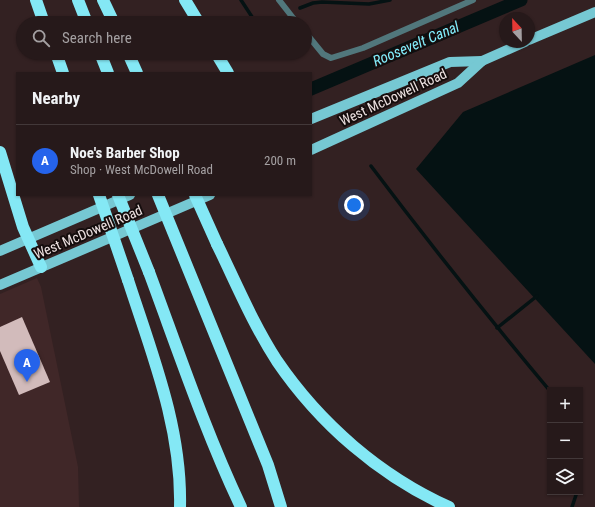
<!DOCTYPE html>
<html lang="en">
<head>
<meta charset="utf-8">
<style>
  body { margin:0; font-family:"Roboto Condensed",sans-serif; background:#2e2223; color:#f1f3f6 }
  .controls { position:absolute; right:12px; bottom:12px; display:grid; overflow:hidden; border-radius:0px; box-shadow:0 1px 3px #0004 }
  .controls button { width:36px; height:36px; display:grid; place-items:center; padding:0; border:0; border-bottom:1px solid #423839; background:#26191a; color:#f1f3f6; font:20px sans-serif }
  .compass { position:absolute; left:499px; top:12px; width:36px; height:36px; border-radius:50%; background:#26191a; box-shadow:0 1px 3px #0004; rotate:338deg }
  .you { position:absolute; left:354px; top:205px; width:14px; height:14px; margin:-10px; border:3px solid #fff; border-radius:50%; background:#1a73e8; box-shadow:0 0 0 6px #1a73e833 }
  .badge { display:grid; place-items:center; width:26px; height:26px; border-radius:50%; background:#2563eb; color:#fff; font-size:13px; font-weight:700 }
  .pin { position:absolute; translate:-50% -33px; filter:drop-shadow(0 1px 2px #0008) }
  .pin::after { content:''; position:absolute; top:21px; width:14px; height:12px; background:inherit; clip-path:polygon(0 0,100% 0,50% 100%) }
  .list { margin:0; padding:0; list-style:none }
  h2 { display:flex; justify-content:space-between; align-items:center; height:52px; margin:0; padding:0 16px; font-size:17px }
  h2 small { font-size:13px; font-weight:400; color:#a4a0a2 }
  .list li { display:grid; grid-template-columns:26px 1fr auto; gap:12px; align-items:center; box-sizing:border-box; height:72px; padding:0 16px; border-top:1px solid #423839 }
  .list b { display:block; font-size:15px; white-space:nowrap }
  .list p { margin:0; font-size:13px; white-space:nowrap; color:#a4a0a2 }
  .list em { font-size:13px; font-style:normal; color:#a4a0a2 }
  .icon { flex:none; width:22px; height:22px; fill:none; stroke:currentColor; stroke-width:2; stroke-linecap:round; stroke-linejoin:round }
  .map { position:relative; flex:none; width:595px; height:507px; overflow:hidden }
  .search { position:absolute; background:#26191a; box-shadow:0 1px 3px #0004; left:16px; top:16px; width:296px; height:44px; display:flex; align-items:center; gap:10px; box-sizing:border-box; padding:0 14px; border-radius:22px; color:#a4a0a2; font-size:15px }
  .panel { position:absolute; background:#26191a; box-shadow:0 1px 3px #0004; left:16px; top:72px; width:296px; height:124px; border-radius:0px }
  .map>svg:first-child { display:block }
</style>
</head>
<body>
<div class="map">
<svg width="595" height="507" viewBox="0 0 595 507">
  <rect width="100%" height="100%" fill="#332122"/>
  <!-- built -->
  <path fill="#402728" d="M37,278L41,287L78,467L79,507H0V294Z"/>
  <!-- water -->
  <path fill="#051213" d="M595,55V364L416,169L463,112Z"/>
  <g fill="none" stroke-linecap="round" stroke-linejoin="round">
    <!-- stream -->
    <g stroke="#051213" stroke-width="3.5">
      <path d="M241,0L256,23"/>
      <path d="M300,8L313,3L322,2L369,4L390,0"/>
      <path d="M279,53L283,57"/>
      <path d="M371,166C429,243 489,318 550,391"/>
      <path d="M497,328L537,296"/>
      <path d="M580,460V479"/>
      <path d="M572,507L577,492"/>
    </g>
    <!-- canal -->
    <path stroke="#051213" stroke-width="13" d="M311,89L521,0"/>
  </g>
  <!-- building -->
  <path fill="#d2bbbb" d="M22,317L50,382L19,395L0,351V327Z"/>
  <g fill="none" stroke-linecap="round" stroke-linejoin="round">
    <!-- service -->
    <g stroke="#51777c" stroke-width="6">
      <path d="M279,0L297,23"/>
      <path d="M305,32L323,54L331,58L363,48L473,0"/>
    </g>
    <!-- primary -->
    <g stroke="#76c8d3" stroke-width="10">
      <path d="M529,40L595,12"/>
      <path d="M311,119L450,62L482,61"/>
      <path d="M311,150L458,83L482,61L525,42"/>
      <path d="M0,251L130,195"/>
      <path d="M0,285L210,195"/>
    </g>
    <!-- motorway -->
    <g stroke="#84e8f5" stroke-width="12">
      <path d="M36,0L44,23"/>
      <path d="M78,0L87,23"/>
      <path d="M103,0L114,23"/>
      <path d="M185,0L199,23"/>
      <path d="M56,53L63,73"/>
      <path d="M100,53L108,73"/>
      <path d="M128,53L137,73"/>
      <path d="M216,53L228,73"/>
      <path d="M0,152L23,227L41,267"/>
      <path d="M217,244C236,283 253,324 277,361C320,424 380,476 449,507"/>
      <path d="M149,272C178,350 205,431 241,507"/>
      <path d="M128,280C152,354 182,428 180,507"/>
    </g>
    <!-- motorway-bridge -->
    <g stroke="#84e8f5" stroke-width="12">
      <path d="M99,195L128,280"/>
      <path d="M118,195L149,272"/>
      <path d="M158,195L268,465L281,507"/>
      <path d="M195,195L217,244"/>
    </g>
  </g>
  <g text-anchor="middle" stroke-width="4" stroke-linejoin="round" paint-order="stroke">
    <!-- street labels -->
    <g font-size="14" fill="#eee2e2" stroke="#150d0d">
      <text transform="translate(393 97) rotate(-25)" y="5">West McDowell Road</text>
      <text transform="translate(88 232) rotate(-23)" y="5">West McDowell Road</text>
    </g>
    <!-- water labels -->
    <g font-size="15" font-style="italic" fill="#83eefc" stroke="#150d0d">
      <text transform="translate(416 44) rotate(-23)" y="5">Roosevelt Canal</text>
    </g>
  </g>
</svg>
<div class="controls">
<button>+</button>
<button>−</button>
<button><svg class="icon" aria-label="layers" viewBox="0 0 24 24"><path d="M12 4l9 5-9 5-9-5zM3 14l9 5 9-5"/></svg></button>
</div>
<svg class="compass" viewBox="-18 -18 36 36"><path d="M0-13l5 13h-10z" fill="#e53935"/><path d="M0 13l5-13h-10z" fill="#a4a0a2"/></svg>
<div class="you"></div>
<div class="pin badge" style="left:27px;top:382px">A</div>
<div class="search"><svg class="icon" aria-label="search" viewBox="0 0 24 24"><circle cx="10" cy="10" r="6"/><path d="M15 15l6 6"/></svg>Search here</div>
<section class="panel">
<h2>Nearby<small></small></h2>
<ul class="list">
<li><span class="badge">A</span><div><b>Noe's Barber Shop</b><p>Shop · West McDowell Road</p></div><em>200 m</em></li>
</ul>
</section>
</div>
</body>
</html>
